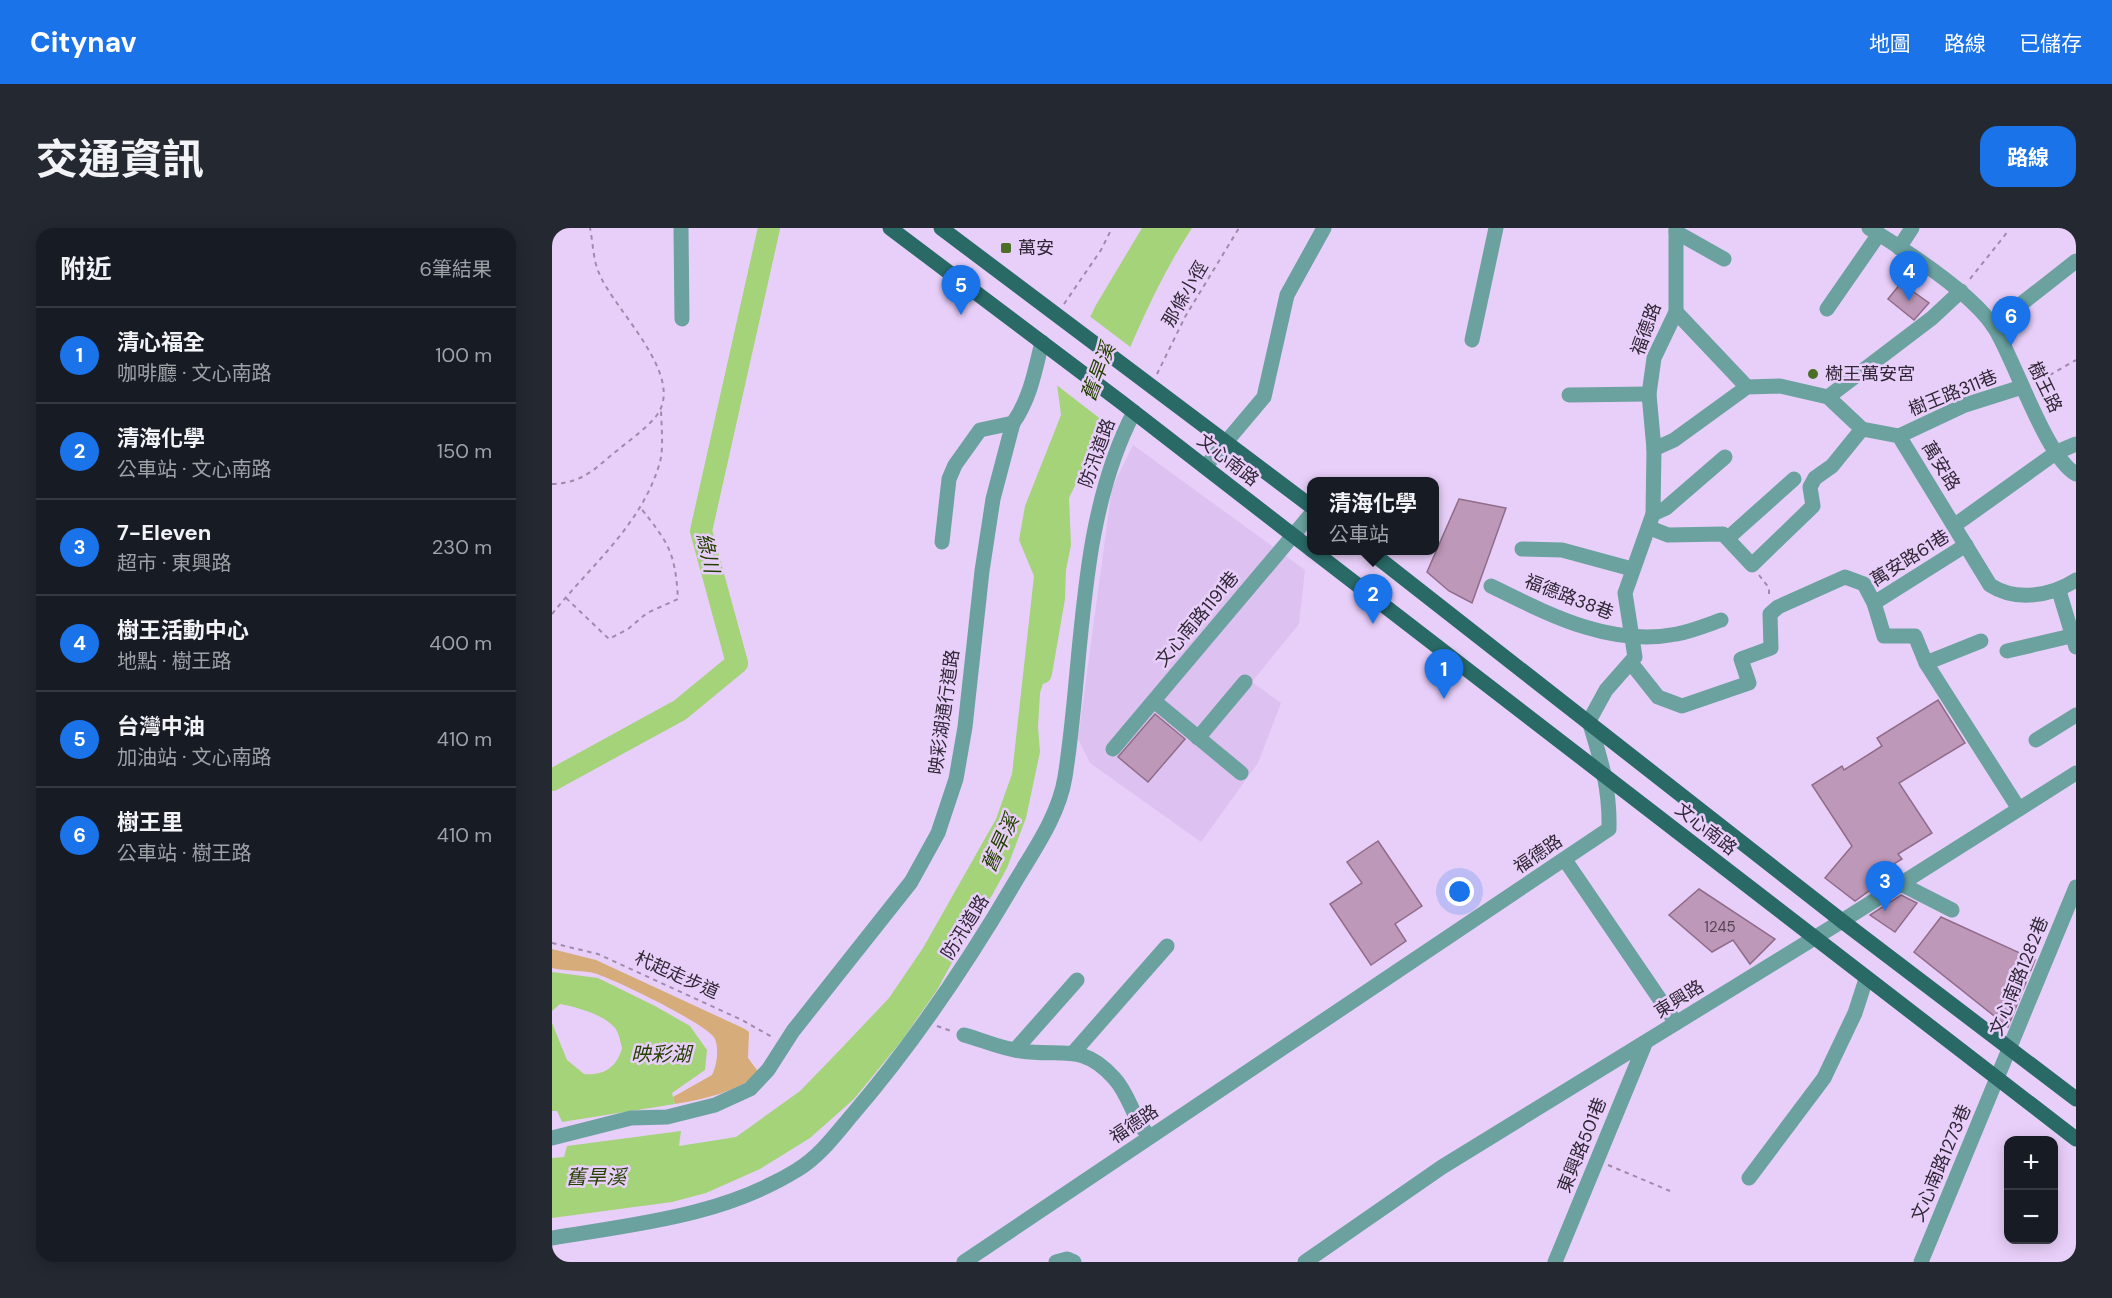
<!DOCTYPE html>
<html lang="zh-TW">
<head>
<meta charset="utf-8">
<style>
  body { margin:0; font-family:"DM Sans","Noto Sans TC",sans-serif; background:#242831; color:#f1f3f6 }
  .controls { position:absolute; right:18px; bottom:18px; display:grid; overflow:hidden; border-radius:12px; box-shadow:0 3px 15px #0003 }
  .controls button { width:54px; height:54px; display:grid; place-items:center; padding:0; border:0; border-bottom:2px solid #363941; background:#171b24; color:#f1f3f6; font:30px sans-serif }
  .you { position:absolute; left:908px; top:664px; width:21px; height:21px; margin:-15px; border:4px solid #fff; border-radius:50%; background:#1a73e8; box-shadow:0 0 0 9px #1a73e833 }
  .badge { display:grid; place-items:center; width:39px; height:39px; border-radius:50%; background:#1a73e8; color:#fff; font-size:20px; font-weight:700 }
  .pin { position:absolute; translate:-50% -50px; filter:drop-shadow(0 2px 3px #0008) }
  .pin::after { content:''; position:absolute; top:32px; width:21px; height:18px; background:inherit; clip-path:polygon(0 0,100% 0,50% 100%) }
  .popup { position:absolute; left:755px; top:249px; width:132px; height:78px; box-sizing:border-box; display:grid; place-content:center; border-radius:12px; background:#171b24; filter:drop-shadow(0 2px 4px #0005); font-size:20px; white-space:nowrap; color:#9ea1a6 }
  .popup b { font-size:22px; color:#f1f3f6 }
  .popup::after { content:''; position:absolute; left:50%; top:100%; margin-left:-12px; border:12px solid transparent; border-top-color:#171b24 }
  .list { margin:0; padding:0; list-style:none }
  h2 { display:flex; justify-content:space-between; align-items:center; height:78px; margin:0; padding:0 24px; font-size:26px }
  h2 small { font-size:20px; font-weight:400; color:#9ea1a6 }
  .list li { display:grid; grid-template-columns:39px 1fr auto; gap:18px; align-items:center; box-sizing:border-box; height:96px; padding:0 24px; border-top:2px solid #363941 }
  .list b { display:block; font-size:22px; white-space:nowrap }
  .list p { margin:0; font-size:20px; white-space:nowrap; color:#9ea1a6 }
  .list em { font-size:20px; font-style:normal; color:#9ea1a6 }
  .map { position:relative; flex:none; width:1524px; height:1034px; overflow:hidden; border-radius:18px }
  header { display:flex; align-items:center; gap:36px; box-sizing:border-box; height:84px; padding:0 30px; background:#1a73e8; color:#fff }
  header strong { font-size:28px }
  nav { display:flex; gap:33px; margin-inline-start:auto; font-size:21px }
  .intro { display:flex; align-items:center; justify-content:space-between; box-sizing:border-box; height:144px; padding:0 36px }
  h1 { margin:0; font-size:42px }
  .button { padding:15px 27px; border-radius:18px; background:#1a73e8; color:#fff; font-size:21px; font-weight:700 }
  main { display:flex; gap:36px; padding:0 36px }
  aside { flex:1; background:#171b24; border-radius:18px; box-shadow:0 3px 15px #0003 }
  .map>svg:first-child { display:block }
</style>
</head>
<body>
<header>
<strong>Citynav</strong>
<nav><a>地圖</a><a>路線</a><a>已儲存</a></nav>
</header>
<div class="intro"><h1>交通資訊</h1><a class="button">路線</a></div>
<main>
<aside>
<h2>附近<small>6筆結果</small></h2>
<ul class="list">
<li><span class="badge">1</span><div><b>清心福全</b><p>咖啡廳 · 文心南路</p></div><em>100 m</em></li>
<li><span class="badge">2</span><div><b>清海化學</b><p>公車站 · 文心南路</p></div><em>150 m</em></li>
<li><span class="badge">3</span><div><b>7-Eleven</b><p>超市 · 東興路</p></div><em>230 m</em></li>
<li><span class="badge">4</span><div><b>樹王活動中心</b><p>地點 · 樹王路</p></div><em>400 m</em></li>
<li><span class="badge">5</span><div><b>台灣中油</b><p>加油站 · 文心南路</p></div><em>410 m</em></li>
<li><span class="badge">6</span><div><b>樹王里</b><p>公車站 · 樹王路</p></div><em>410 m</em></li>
</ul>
</aside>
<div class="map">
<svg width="1524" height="1034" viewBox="0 0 1524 1034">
  <rect width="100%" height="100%" fill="#e8cff9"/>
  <!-- built -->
  <path fill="#ddc1f0" d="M581,217L753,342L747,396L700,454L729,475L706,535L649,614L538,535L526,511L560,260Z"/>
  <!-- green -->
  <path fill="#d6ac7a" d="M0,721L44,732L193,801L197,804L196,830L208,846C182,864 154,871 123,876L121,869L160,847C165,837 167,821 163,811C157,797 69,755 50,748C36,741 16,744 0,740Z"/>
  <!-- water -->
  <g fill="#a4d37a">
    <path d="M590,0H640C601,59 576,125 548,191L563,203L532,239L517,270L519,317L514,342L494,394L495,443L488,465L486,499L488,524L474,590L455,640L433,680L421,696L385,762L351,811L302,871L258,910L208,941L154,965L120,974L0,990V930L12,929L15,918L129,903L127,918L184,909L248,863L282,828L337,770L371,720L444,591L460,546L482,348L467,312L473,278L509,187L505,156L544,77Z"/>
    <path d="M0,744L46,750L103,778L138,798L155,822L153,842L120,865L123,876L10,894L5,883H0V795L15,832L32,846C52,848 65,839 70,820C68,813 67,803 61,798C50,786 24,779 8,776L0,783Z"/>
  </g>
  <!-- pier -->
  <path fill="#e8cff9" d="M536,87L581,121L552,190L565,201L564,203L502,155Z"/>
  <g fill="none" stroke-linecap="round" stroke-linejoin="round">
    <!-- river -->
    <g stroke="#a4d37a" stroke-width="22">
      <path d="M489,445L502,370L503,341"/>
      <path d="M0,552L128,482L185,435L149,303L217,0"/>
    </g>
  </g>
  <!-- building -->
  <g fill="#be98b8" stroke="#906c8a" stroke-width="1.5">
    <path d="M1349,55L1377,75L1362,92L1336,71Z"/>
    <path d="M907,271L954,280L920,375L897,363L875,344Z"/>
    <path d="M1386,472L1413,515L1347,555L1380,605L1346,626L1350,631L1320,649L1325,657L1303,673L1273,650L1300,618L1260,557L1290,538L1292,542L1330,518L1325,510Z"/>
    <path d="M603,486L633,511L596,554L566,529Z"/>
    <path d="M826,613L870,678L843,696L854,713L819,737L778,676L810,655L795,634Z"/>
    <path d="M1147,661L1223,711L1198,736L1181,712L1160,724L1117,687Z"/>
    <path d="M1349,667L1365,675L1343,704L1318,687Z"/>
    <path d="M1389,689L1483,732L1456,799L1362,724Z"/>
  </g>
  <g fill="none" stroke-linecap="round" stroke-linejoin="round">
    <!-- path -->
    <g stroke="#9e8bab" stroke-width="2" stroke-dasharray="4.5 4.5" stroke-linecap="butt">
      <path d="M1418,51L1457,2"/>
      <path d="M512,76L549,22L560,0"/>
      <path d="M605,146L633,89L687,0"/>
      <path d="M1482,156L1524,132"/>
      <path d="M0,256C32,255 43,240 67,221C79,211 95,200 105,187C134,147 61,81 47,45C41,32 41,14 38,0"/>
      <path d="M1207,347L1217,360V368"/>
      <path d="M14,370L57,411L76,401L95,385L126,371C123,323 117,316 88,279"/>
      <path d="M0,386C39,337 90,297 108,234C112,218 109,196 109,179"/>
      <path d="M0,715L46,726L190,792L220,809"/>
      <path d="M385,798L399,803"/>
      <path d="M1056,937L1118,963"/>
    </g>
    <!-- minor -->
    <g stroke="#6ba29f" stroke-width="15">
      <path d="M129,0L130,91"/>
      <path d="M1317,0C1353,22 1419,64 1442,99C1463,132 1493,228 1524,246"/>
      <path d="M1124,4L1172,31"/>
      <path d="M1347,20L1360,0"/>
      <path d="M1275,81L1327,6"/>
      <path d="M1124,84L1195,159"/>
      <path d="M1441,98L1524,33"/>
      <path d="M920,112L944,0"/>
      <path d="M1017,167L1097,166"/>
      <path d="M1276,169L1380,90L1409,63"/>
      <path d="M1347,208L1413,177L1470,159"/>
      <path d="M1102,221L1122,212L1195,159L1228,158L1276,169L1310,201L1347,208L1438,357C1464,374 1499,368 1524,352"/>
      <path d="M653,239L712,169L735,67L772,0"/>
      <path d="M1101,286L1114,280L1173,229"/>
      <path d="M1403,297L1505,224L1524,216"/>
      <path d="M1098,300L1116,307L1171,306L1200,337L1261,278L1258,259L1263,250L1280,238L1310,201"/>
      <path d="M1176,310L1242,251"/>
      <path d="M390,314L397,251L403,237L428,202L461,195C478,171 483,143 490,114"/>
      <path d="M970,321L1010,322L1080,341"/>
      <path d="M939,358C998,387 1058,419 1125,406C1140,403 1155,397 1169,392"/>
      <path d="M1507,363L1524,419"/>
      <path d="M1322,375L1414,317"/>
      <path d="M1455,423L1519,408"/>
      <path d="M1079,435L1106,469L1130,478L1197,455L1189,431L1219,420L1218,386L1226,379L1293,349L1312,356L1322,375L1332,408H1363L1374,435L1467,581"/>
      <path d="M1374,435L1429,413"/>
      <path d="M602,473L689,545"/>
      <path d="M646,510L693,454"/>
      <path d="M1484,512L1524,487"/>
      <path d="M561,521L760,285"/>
      <path d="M1013,632L1124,795"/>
      <path d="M1349,656L1400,682"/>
      <path d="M412,807C431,812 450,821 469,823C509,829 530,814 562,850C578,867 581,892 597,908"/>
      <path d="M463,822L525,752"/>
      <path d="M521,825L615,718"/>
      <path d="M0,910L79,890L115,889L163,877L198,861L216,842L241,803L359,654L386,605L404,551L413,499L430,343L441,271L461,195"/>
      <path d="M1197,950L1272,850L1303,785L1314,751"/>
      <path d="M0,1010C84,996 171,988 245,942C267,929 284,906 300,887C362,815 415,736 463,654C482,622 507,587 513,549C532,430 525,293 582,184"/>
      <path d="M412,1034L1057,601C1058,560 1049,532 1037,493L1054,462L1083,429L1073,365L1101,286L1102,221L1097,166L1102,130L1124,84V0"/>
      <path d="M504,1034L515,1031L522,1034"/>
      <path d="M753,1034L890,939L1290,693L1524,545"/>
      <path d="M1003,1034L1093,816"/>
      <path d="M1369,1034L1524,659"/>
    </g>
    <!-- major -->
    <g stroke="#296a67" stroke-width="15">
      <path d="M338,0L569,174L760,322"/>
      <path d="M389,0L760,279"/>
      <path d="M760,322L1524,911"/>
      <path d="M816,322L1290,693L1524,871"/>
    </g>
  </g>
  <!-- markers -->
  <g fill="#4b6f27" stroke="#e8cff9" stroke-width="2">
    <rect x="448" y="14" width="12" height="12" rx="3"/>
    <circle cx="1261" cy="146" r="6"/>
  </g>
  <g text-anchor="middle" stroke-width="5" stroke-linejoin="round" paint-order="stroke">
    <!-- number labels -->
    <g font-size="15" fill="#544256">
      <text x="1168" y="704">1245</text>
    </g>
    <!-- poi labels -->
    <g font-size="18" fill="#302636" stroke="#e8cff9" text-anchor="start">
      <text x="466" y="26">萬安</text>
      <text x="1273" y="152">樹王萬安宮</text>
    </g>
    <!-- street labels -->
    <g font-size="18" fill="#302636" stroke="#e8cff9">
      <text transform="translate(633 66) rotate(-60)" y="6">那條小徑</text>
      <text transform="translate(1094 101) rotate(-70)" y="6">福德路</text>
      <text transform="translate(1493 159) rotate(64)" y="6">樹王路</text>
      <text transform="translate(1401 165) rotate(-22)" y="6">樹王路311巷</text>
      <text transform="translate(545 225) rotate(-70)" y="6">防汛道路</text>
      <text transform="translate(676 232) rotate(38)" y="6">文心南路</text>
      <text transform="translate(1389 238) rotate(58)" y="6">萬安路</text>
      <text transform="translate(1358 330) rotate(-32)" y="6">萬安路61巷</text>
      <text transform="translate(1017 369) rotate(21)" y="6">福德路38巷</text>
      <text transform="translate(645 391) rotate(-50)" y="6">文心南路1191巷</text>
      <text transform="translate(392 484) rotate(-82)" y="6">映彩湖通行道路</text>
      <text transform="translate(1154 601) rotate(38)" y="6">文心南路</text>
      <text transform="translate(986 626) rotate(-34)" y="6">福德路</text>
      <text transform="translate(413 699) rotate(-58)" y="6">防汛道路</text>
      <text transform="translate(125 747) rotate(24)" y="6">杙起走步道</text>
      <text transform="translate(1467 748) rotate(-68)" y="6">文心南路1282巷</text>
      <text transform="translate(1127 771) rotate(-32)" y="6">東興路</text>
      <text transform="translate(582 896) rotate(-34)" y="6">福德路</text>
      <text transform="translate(1030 917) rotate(-68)" y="6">東興路501巷</text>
      <text transform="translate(1389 935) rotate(-67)" y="6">文心南路1273巷</text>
    </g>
    <!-- water labels -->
    <g font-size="20" font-style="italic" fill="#254100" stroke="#e8cff9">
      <text transform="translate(546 144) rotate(-69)" y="7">舊旱溪</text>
      <text transform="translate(156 325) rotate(77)" y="7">綠川</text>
      <text transform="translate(448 615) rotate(-65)" y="7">舊旱溪</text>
      <text x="109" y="833">映彩湖</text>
      <text x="44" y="956">舊旱溪</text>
    </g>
  </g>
</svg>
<div class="controls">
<button>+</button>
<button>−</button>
</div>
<div class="you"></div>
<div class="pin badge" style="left:892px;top:471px">1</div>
<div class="pin badge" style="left:821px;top:396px">2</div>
<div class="popup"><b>清海化學</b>公車站</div>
<div class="pin badge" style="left:1333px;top:683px">3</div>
<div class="pin badge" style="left:1357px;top:73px">4</div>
<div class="pin badge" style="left:409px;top:87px">5</div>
<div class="pin badge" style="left:1459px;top:118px">6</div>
</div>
</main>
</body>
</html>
